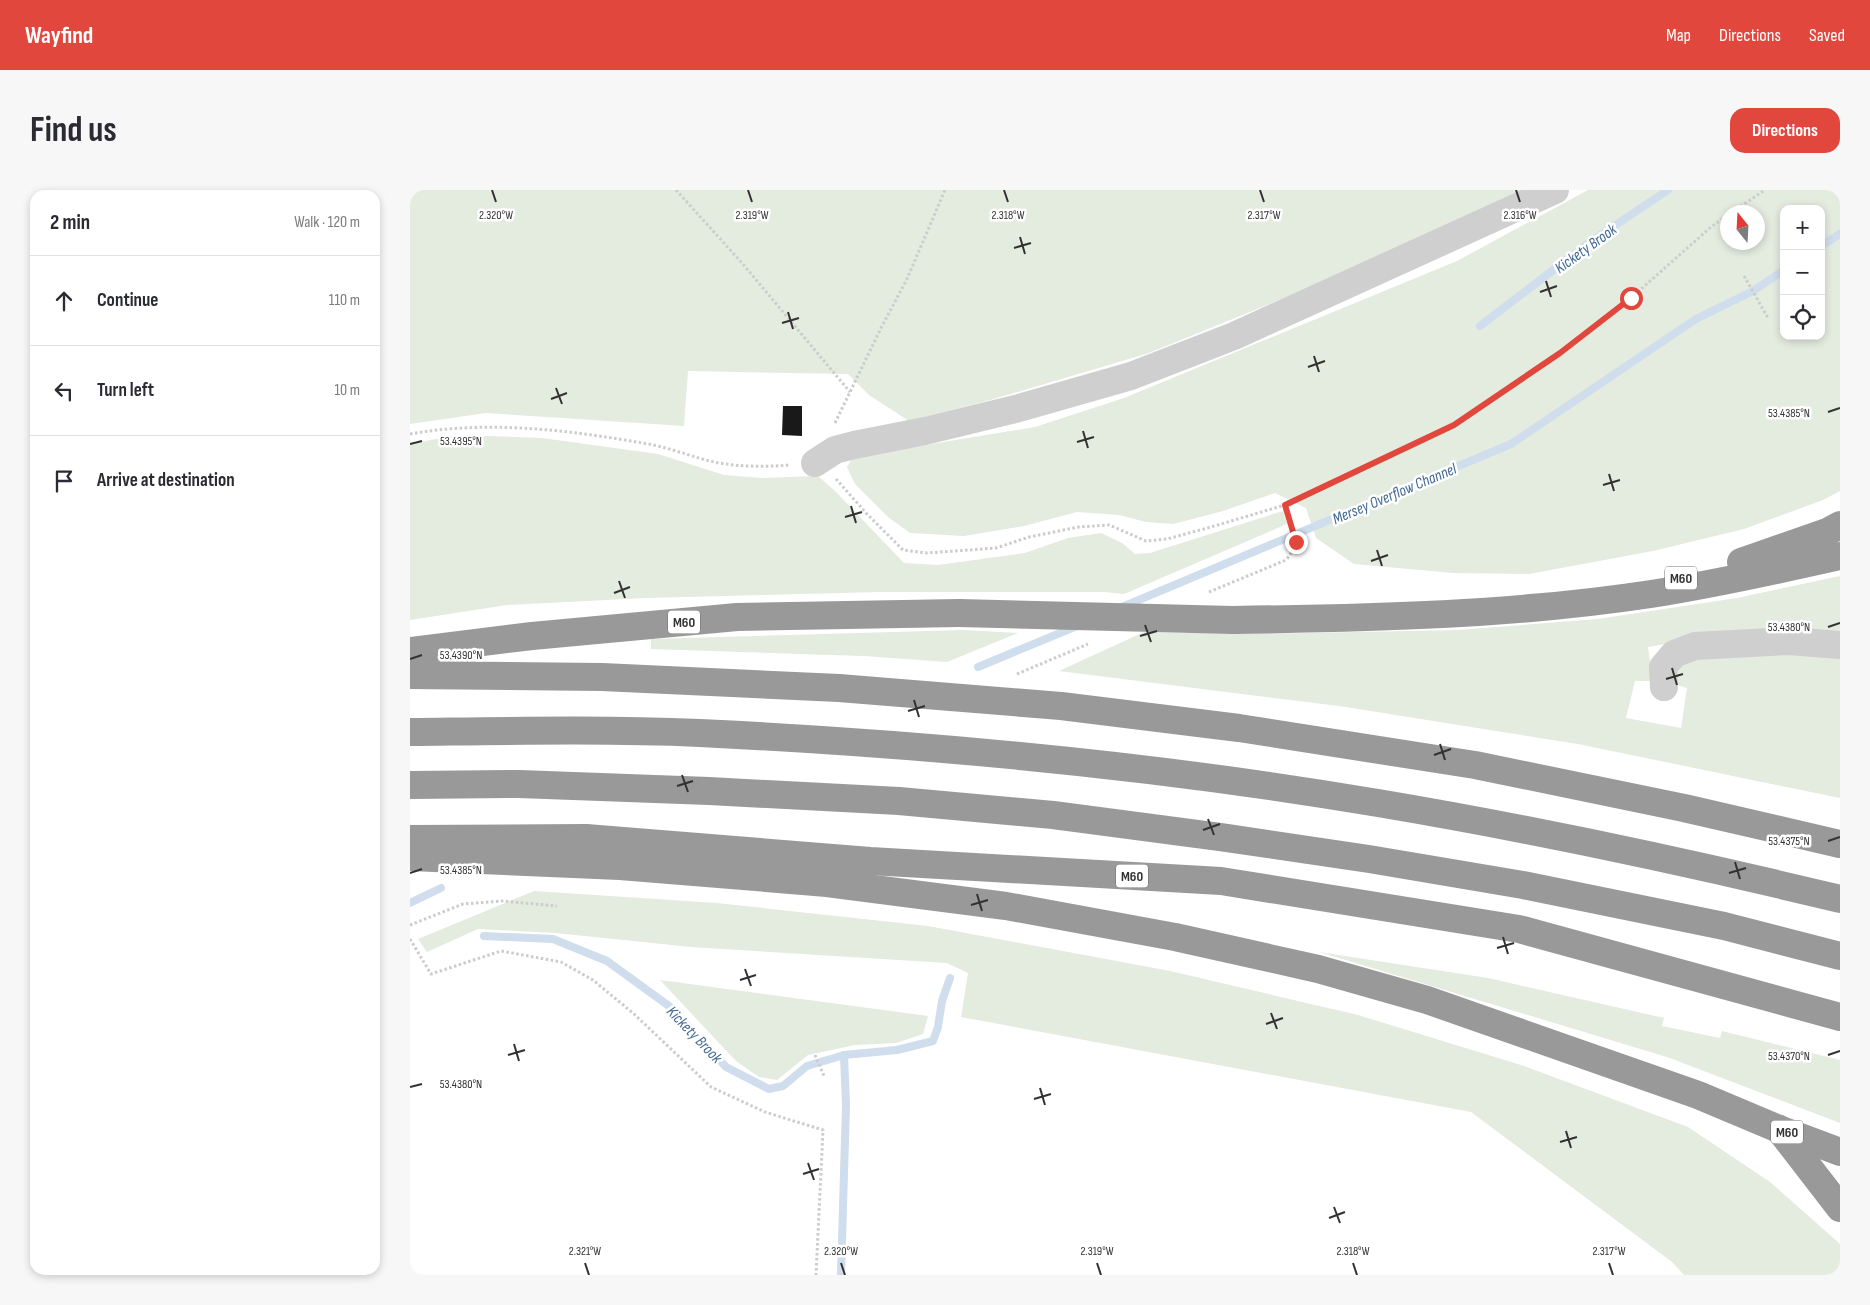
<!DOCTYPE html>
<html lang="en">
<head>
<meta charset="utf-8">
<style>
  body { margin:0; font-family:"Sofia Sans Condensed",sans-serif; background:#f7f7f7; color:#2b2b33 }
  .controls { position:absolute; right:15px; top:15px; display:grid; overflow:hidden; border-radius:10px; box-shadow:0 2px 8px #0003 }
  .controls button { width:45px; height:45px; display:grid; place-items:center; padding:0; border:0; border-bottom:1px solid #e1e1e2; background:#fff; color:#2b2b33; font:25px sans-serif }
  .compass { position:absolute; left:1310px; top:15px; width:45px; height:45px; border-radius:50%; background:#fff; box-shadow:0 2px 8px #0003; rotate:342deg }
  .stop { position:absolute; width:15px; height:15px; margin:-11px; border:4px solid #e1473d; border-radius:50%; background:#fff }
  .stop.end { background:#e1473d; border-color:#fff; box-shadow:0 1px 5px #0008 }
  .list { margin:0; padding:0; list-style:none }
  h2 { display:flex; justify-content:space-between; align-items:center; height:65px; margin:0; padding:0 20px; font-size:21px }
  h2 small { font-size:16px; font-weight:400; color:#7c7c81 }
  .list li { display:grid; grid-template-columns:32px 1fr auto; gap:15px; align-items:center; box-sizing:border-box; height:90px; padding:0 20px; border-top:1px solid #e1e1e2 }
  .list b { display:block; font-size:19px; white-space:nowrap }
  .list em { font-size:16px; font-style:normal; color:#7c7c81 }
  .icon { flex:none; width:28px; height:28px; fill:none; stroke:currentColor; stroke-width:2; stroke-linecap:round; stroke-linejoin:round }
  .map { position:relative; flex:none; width:1430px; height:1085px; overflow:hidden; border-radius:15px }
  header { display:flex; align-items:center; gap:30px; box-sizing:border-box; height:70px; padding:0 25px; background:#e1473d; color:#fff }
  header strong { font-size:24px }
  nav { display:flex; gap:28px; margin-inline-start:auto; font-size:18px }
  .intro { display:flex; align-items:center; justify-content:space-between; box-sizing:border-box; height:120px; padding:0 30px }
  h1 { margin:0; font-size:35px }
  .button { padding:12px 22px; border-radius:15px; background:#e1473d; color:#fff; font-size:18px; font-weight:700 }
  main { display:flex; gap:30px; padding:0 30px }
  aside { flex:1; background:#fff; border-radius:15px; box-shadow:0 2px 8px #0003 }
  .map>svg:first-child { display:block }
</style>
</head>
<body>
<header>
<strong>Wayfind</strong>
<nav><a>Map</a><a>Directions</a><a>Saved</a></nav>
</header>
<div class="intro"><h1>Find us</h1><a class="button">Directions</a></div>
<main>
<aside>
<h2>2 min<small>Walk · 120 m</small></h2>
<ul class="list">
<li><svg class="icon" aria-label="ahead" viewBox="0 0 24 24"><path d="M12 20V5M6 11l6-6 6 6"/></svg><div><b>Continue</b></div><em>110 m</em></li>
<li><svg class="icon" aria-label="left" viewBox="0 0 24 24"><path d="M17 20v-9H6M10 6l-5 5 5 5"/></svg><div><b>Turn left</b></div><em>10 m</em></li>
<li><svg class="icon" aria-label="arrive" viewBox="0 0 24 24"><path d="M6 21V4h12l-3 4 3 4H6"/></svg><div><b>Arrive at destination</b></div></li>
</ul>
</aside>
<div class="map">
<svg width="1430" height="1085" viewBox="0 0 1430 1085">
  <rect width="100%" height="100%" fill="#fff"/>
  <!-- green -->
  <g fill="#e4ebdf" fill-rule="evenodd">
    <path d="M0,0H1122L889,102L739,163L577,211L499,231L459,205L438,184L278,181L274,236L76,223L0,234Z"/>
    <path d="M1178,0H1430V301L1413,310L1334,339L1243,361L1119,384L1043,383L944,374L906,348L896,318L865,303L813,321L763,334L736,332L709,325L667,322L614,336L554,346L500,343L478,327L445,294L437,277L443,267L625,237L714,208L1047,71ZM1374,19H1411V146H1374ZM1318,22H1348V52H1318Z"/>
    <path d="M47,245L132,248L248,264L314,285L352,288L408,286L425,301L494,373L528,375L615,363L658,348L691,343L712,353L725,364L740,363L873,321L877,334L714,404L694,402H470L236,408L97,415L0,430V254Z"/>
    <path d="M1430,386V441C1366,440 1301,446 1238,457L1243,491H1225L1216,528L1271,538L1277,498L1267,495L1266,482L1279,466L1430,464V608L1168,554L929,516L649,481L734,442L843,444L1048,440L1188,429L1327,408Z"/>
    <path d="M554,440L608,443L537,472L454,466L241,459V449Z"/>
    <path d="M124,701L307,713L518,736L760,781L948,825L1111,875L1278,937L1360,992L1430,1054V1085H1274L1262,1072L1061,922L551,827L558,783L537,773L281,757L146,743L68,739L17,762L8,749Z"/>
    <path d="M909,762L1078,788L1254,828L1252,836L1310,848L1312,841L1430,870V933L1257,867Z"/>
    <path d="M250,790L518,826L513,844L486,853L445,855L398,865L367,890L349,887L326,871Z"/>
  </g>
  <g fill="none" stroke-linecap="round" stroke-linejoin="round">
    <!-- stream -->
    <g stroke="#cfdded" stroke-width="8">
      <path d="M1411,56L1430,44"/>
      <path d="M1070,136L1180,52L1258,0"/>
      <path d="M712,417L1101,254L1286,129L1343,101L1374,80"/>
      <path d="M568,477L667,436"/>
      <path d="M0,713L31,698"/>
      <path d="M74,746L143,749L197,771L259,816L316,877L359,899L373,896L397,876L434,865L487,860L523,851L528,837L532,811L540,788"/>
      <path d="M431,1085L436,915L434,865"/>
    </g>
  </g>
  <!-- building -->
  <path fill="#191919" d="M373,216H392V246L372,245Z"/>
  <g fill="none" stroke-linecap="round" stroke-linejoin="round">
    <!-- path -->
    <g stroke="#ccc" stroke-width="3" stroke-dasharray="2.5 2.5" stroke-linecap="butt">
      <path d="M266,0L332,73L440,202"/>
      <path d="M1322,22L1355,0"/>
      <path d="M1334,86L1358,128"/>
      <path d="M425,233L472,136L497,89L535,0"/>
      <path d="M0,244C78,230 160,240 238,254C261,258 282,267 304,272C329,277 354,277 380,275"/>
      <path d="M426,289L457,324L493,360L517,363L586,358L619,347L669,337L699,335L736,351L757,349L801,337L875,315L1044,235L1150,163L1221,108L1301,37L1318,25"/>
      <path d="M799,402L876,370C892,352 881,335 875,315"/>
      <path d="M607,484L678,454"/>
      <path d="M0,735L53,714L92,711L147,716"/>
      <path d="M0,749L21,784L91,761L151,772L183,790L224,824L301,897L355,922L413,940L406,1085"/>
      <path d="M405,865L414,886"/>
    </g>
    <!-- minor -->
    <g stroke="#cfcfcf" stroke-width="28">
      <path d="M405,273L425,260L444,255L515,241L609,218L721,186L824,146L1145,0"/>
      <path d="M1254,497L1253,477L1264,464L1285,456L1379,451L1430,455"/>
    </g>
    <!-- highway -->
    <g stroke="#999" stroke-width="28">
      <path d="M1331,372L1417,342L1430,335"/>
      <path d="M823,430C963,428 1103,425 1241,404C1305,394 1368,380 1430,366"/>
      <path d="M0,461L122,446L327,427L549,423"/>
      <path d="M0,485L192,487L429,498L651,516L829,538L1065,575L1274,618L1430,654"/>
      <path d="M0,542C97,541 194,539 290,543C517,554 744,575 968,613C1123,639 1277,672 1430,709"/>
      <path d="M0,595L109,594L299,601L489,611L643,625L810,647L959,669L1113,695L1314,736L1430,766"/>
      <path d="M0,649L176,648L460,671L811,691L1109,739L1430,827"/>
      <path d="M0,667L210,676L417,693L596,716L765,747L908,779L1017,810L1288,905L1369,939L1430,962"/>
      <path d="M1369,939L1430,1018"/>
    </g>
    <!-- highway-bridge -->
    <path stroke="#999" stroke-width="28" d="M549,423L823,430"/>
  </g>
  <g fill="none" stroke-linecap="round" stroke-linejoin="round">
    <!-- route -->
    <path stroke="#e1473d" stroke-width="6" d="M886,352L875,315L1044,235L1150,163L1221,108"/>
  </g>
  <!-- ticks -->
  <path fill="none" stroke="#323232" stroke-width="2" d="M82,0L86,12M338,0L342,12M594,0L598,12M850,0L854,12M1106,0L1110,12M610,47L615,64M604,58L621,53M1136,91L1141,107M1130,102L1147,96M378,122L383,139M372,133L389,128M904,166L909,182M898,177L915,171M146,198L152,214M141,209L157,203M1418,222L1430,218M673,241L678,258M667,252L684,247M0,254L12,251M1199,284L1204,301M1193,295L1210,290M441,316L446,333M435,327L452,322M967,360L972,376M961,371L978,365M209,391L215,408M204,403L220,397M735,435L741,452M1418,437L1430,433M730,446L747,441M0,469L12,465M1262,478L1267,495M1256,489L1273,484M504,510L509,527M498,521L515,516M1030,554L1035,570M1024,565L1041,559M272,585L278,602M267,596L283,591M798,629L804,645M793,640L810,634M1418,651L1430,647M1325,672L1330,689M0,683L12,679M1319,683L1336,678M567,704L572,721M561,715L578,710M1093,747L1098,764M1087,758L1104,753M335,779L341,796M330,790L346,785M861,823L867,839M856,834L873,828M104,854L109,871M98,865L115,860M1418,865L1430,861M0,897L12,894M630,898L635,915M624,909L641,904M1156,941L1161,958M1150,952L1167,947M398,973L404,990M393,984L409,979M924,1017L930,1033M919,1028L935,1022M175,1073L179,1085M431,1073L435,1085M687,1073L691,1085M943,1073L947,1085M1199,1073L1203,1085"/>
  <g text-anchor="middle" stroke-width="5" stroke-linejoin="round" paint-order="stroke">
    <!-- shield labels -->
    <g fill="#fff" stroke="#707070" stroke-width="1">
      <rect x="1255" y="376.5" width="32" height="23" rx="4"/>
      <rect x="258" y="420.5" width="32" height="23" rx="4"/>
      <rect x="706" y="674.5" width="32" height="23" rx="4"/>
      <rect x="1361" y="930.5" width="32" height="23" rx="4"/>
    </g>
    <g font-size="14" font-weight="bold" fill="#323232">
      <text x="1271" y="393">M60</text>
      <text x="274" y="437">M60</text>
      <text x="722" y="691">M60</text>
      <text x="1377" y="947">M60</text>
    </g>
    <!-- water labels -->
    <g font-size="16" font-style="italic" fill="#416894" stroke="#fff">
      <text transform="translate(1175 58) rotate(-36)" y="6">Kickety Brook</text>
      <text transform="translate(984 303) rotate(-23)" y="6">Mersey Overflow Channel</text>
      <text transform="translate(285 844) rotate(46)" y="6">Kickety Brook</text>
    </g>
  </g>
  <g font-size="12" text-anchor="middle" fill="#323232" stroke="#fff" stroke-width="5" stroke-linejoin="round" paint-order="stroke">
    <text x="86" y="29">2.320°W</text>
    <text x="342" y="29">2.319°W</text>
    <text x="598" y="29">2.318°W</text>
    <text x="854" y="29">2.317°W</text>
    <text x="1110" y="29">2.316°W</text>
    <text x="1379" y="227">53.4385°N</text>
    <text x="51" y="255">53.4395°N</text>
    <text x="1379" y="441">53.4380°N</text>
    <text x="51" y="469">53.4390°N</text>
    <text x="1379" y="655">53.4375°N</text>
    <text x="51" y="684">53.4385°N</text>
    <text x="1379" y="870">53.4370°N</text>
    <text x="51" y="898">53.4380°N</text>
    <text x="175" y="1065">2.321°W</text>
    <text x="431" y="1065">2.320°W</text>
    <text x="687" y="1065">2.319°W</text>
    <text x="943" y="1065">2.318°W</text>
    <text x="1199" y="1065">2.317°W</text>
  </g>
</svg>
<div class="controls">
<button>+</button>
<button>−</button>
<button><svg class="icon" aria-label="locate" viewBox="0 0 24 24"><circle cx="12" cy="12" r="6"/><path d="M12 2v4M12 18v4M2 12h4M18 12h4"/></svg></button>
</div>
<svg class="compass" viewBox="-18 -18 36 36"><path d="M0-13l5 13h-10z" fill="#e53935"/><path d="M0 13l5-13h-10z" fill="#7c7c81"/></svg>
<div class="stop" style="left:1221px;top:108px"></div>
<div class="stop end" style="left:886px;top:352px"></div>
</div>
</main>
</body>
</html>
